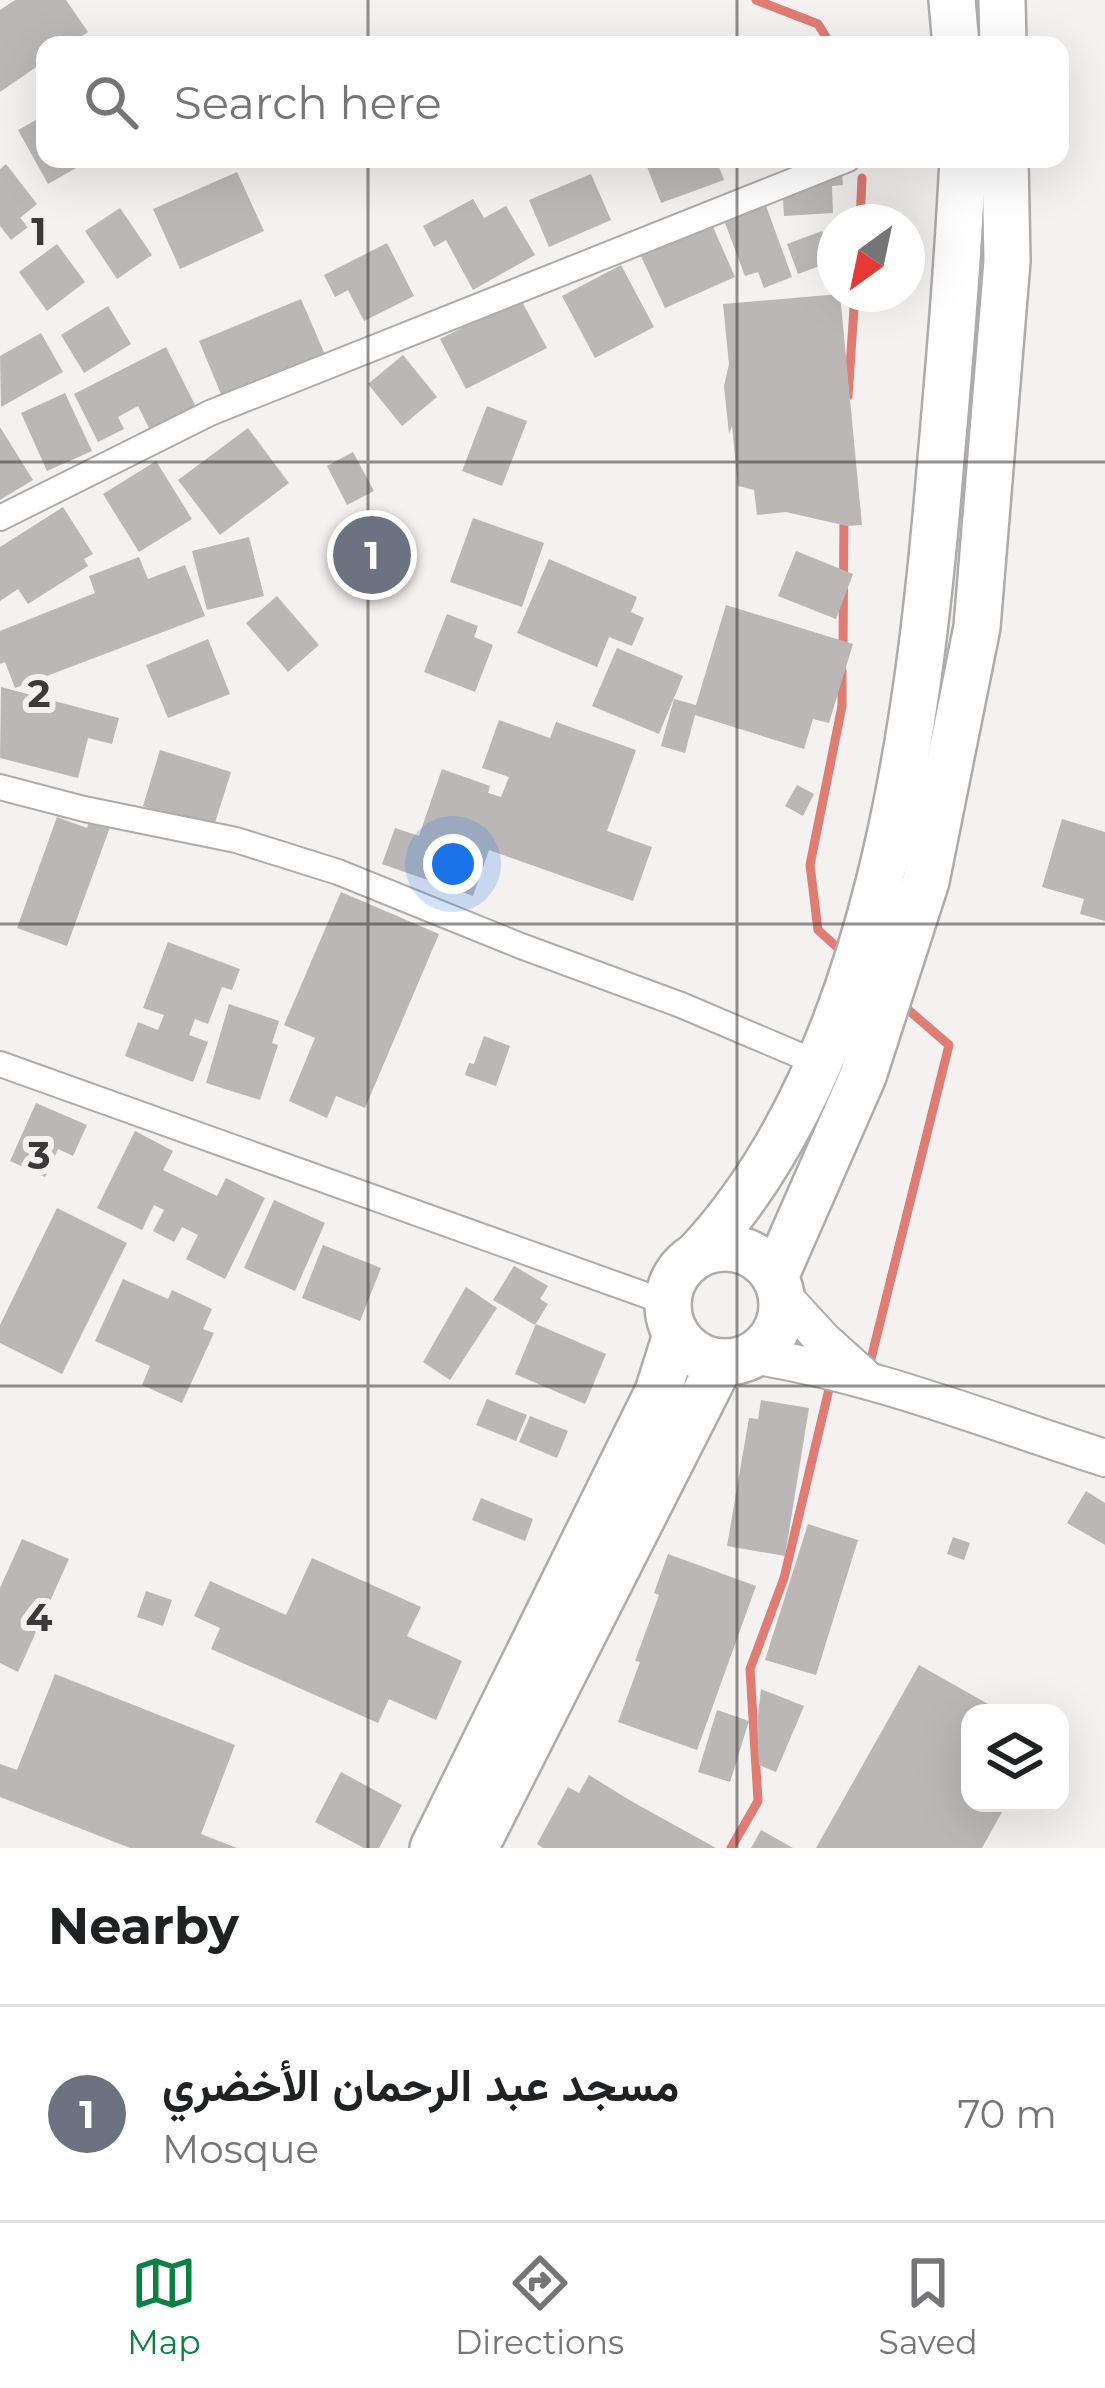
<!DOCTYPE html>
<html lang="en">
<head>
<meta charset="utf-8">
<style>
  body { margin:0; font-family:Montserrat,Vazirmatn,sans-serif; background:#f6f6f6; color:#202124 }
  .controls { position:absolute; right:36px; bottom:36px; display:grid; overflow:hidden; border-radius:24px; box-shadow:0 12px 48px #0002 }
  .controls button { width:108px; height:108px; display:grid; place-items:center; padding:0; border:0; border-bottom:3px solid #e0e0e0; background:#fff; color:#202124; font:60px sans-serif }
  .compass { position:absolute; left:817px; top:204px; width:108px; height:108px; border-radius:50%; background:#fff; box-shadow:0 12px 48px #0002; rotate:213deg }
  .you { position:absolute; left:453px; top:864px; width:42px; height:42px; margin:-30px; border:9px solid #fff; border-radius:50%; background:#1a73e8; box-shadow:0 0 0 18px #1a73e833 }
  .badge { display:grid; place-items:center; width:78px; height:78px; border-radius:50%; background:#0b8043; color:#fff; font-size:39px; font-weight:700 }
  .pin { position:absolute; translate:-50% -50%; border:6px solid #fff; box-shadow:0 3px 12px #0006 }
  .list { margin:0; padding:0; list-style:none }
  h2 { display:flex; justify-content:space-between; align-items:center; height:156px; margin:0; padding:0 48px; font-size:51px }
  h2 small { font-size:39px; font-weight:400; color:#757577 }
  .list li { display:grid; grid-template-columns:78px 1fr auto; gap:36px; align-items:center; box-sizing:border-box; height:216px; padding:0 48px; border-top:3px solid #e0e0e0 }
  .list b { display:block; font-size:45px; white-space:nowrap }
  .list p { margin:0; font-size:39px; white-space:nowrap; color:#757577 }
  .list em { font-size:39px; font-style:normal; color:#757577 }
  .icon { flex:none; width:66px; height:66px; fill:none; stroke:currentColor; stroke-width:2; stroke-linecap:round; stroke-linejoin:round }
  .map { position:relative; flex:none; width:1105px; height:1848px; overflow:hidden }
  .search { position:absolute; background:#fff; box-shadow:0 12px 48px #0002; left:36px; right:36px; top:36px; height:132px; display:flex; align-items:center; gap:30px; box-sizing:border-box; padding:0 42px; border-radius:24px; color:#757577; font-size:45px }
  .sheet { height:372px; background:#fff }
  nav { display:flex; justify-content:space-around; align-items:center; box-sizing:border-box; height:168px; border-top:3px solid #e0e0e0; background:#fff; font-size:33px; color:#757577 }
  nav a { display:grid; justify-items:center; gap:6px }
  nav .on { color:#0b8043 }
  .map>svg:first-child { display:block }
</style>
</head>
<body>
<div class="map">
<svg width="1105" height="1848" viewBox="0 0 1105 1848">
  <rect width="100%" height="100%" fill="#f5f1f0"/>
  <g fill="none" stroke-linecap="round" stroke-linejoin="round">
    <!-- stream -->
    <g stroke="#df7c73" stroke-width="9">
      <path d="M756,0L818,24L831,45"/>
      <path d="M860,222L862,178"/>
      <path d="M848,396L855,294"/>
      <path d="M843,648L844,515"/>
      <path d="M839,949L818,930L810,865L842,706V671"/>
      <path d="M870,1363L949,1045L905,1007"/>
      <path d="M731,1848L758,1801L750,1669L784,1578L829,1389"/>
    </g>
  </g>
  <!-- building -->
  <g fill="#bbb7b6">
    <path d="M15,0H66L88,32L69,45H45V61L0,92V10Z"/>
    <path d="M45,115V159H92L48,184L18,130Z"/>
    <path d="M644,159H716L724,180L661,203Z"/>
    <path d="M841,160L843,185L832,186L833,213L784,216L782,181L807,180L806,162Z"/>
    <path d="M6,164L37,204L20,218L28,227L11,240L0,226V169Z"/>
    <path d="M237,172L264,231L180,269L153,209Z"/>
    <path d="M591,174L611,220L549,247L529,200Z"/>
    <path d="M761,192L792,277L764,288L758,272L745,276L719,207Z"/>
    <path d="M473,199L484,218L506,206L535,255L473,290L446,240L434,247L423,226Z"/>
    <path d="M120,208L152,255L117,279L85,231Z"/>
    <path d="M710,220L735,277L665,308L639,252Z"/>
    <path d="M822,231L833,261L798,274L787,244Z"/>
    <path d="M387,243L414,296L364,321L348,290L335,297L324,275Z"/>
    <path d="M57,244L85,282L47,311L19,272Z"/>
    <path d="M621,265L654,327L595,358L562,296Z"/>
    <path d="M840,294L862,525L847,526L786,512L757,515L754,490L738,486L732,426L729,434L724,386L729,364L723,304Z"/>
    <path d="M520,298L547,348L466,389L440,339Z"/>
    <path d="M301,299L326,357L223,399L199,341Z"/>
    <path d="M108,306L131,344L84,373L61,335Z"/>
    <path d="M41,333L63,372L1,407L0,356Z"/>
    <path d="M166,347L198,411L152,434L138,406L118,417L124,429L98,442L74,394Z"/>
    <path d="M403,355L437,397L402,426L368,384Z"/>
    <path d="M65,393L92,451L47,471L21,413Z"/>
    <path d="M487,406L527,421L502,486L462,471Z"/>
    <path d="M0,427L33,480L0,500Z"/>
    <path d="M248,428L289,483L220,535L178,480Z"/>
    <path d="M353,452L374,491L347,505L327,466Z"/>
    <path d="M156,461L192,519L139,552L103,494Z"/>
    <path d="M63,507L93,554L84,559L88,566L28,604L18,589L0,601V547Z"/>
    <path d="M473,518L544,543L522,607L450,582Z"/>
    <path d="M249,537L264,596L207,610L192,551Z"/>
    <path d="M796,551L853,574L836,619L778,596Z"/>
    <path d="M139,557L148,579L185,565L205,616L15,688L5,662L0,664V631L95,593L89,576Z"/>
    <path d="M549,559L637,597L631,612L644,618L632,646L609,637L597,667L517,633Z"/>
    <path d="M277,596L319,645L288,672L246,623Z"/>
    <path d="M726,605L853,644L829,723L813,719L804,749L695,715L685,753L661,746L674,699L696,705Z"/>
    <path d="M447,614L478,626L474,637L493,645L475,692L424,672Z"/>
    <path d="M208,639L230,694L168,718L146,665Z"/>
    <path d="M617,648L683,676L659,734L592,706Z"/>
    <path d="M1,687L119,718L112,744L88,738L78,778L0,758Z"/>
    <path d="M499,720L550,738L556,722L636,750L607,831L652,847L633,901L489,850L473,896L382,864L395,828L419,836L442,769L490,786L488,793L501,797L509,777L482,768Z"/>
    <path d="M160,750L231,772L213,829L143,806Z"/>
    <path d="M797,785L814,794L803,816L785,806Z"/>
    <path d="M57,817L87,828L90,819L110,827L67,946L17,928Z"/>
    <path d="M1062,819L1105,832V921L1080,914L1084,899L1042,887Z"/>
    <path d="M341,892L439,934L365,1108L336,1096L327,1118L289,1101L315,1038L284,1025Z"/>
    <path d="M168,942L240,969L232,990L222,987L208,1024L195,1019L189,1035L208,1042L193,1082L125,1056L138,1022L158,1030L164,1015L143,1008Z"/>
    <path d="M229,1004L279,1021L272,1043L278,1045L260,1100L206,1083Z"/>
    <path d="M484,1036L510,1046L496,1086L465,1075L469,1063L474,1064Z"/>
    <path d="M36,1103L87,1125L73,1156L58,1149L45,1177L10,1161Z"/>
    <path d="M135,1131L173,1151L163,1170L217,1196L226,1178L265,1198L225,1279L186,1259L198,1235L182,1227L174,1242L153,1231L164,1210L154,1205L142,1230L97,1208Z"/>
    <path d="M274,1200L325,1223L295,1291L244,1268Z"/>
    <path d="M57,1208L127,1243L62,1374L0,1343V1325Z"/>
    <path d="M323,1245L381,1268L360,1321L302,1298Z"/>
    <path d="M514,1266L548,1286L540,1299L548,1304L535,1325L493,1300Z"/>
    <path d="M123,1279L168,1299L172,1290L212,1309L203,1329L214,1333L182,1403L142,1385L150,1366L95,1341Z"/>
    <path d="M466,1287L497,1308L450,1380L423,1362Z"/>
    <path d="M536,1324L606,1354L585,1404L515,1374Z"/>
    <path d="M487,1399L527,1415L516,1441L476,1425Z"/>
    <path d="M761,1400L809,1408L785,1556L727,1546L749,1418L758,1419Z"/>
    <path d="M530,1416L568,1431L557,1458L519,1442Z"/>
    <path d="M1086,1491L1105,1503V1545L1067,1523Z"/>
    <path d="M481,1498L533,1519L525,1541L472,1520Z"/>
    <path d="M808,1524L858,1540L816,1675L765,1660Z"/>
    <path d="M953,1537L970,1543L964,1560L947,1554Z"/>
    <path d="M22,1539L69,1559L18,1672L0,1663V1588Z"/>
    <path d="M668,1554L756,1586L697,1750L618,1722L640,1662L635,1661L659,1595L654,1593Z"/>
    <path d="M312,1558L421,1607L407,1636L462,1661L436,1720L389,1699L378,1723L211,1649L220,1628L194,1616L210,1581L286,1615Z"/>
    <path d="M146,1591L172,1600L163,1626L137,1617Z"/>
    <path d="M919,1665L1004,1713H970V1803H1007L982,1848H816Z"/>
    <path d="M55,1674L235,1745L201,1834L237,1848H130L0,1797V1764L17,1770Z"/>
    <path d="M761,1689L804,1706L776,1772L759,1765L757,1725Z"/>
    <path d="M717,1710L749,1721L730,1782L698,1772Z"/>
    <path d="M341,1772L402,1805L379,1848H364L315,1822Z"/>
    <path d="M589,1775L631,1801L716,1848H543L537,1844L568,1787L579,1793Z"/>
    <path d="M761,1830L793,1848H751Z"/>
  </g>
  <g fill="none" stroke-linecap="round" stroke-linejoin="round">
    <!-- street casing -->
    <g stroke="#afabaa" stroke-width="28">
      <g id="street">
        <path d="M0,518L210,413L848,159"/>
        <path d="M0,787L84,809L236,840L338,872L521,946L681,1005L820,1064"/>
        <path d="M0,1064L668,1303"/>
      </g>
    </g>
    <!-- secondary casing -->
    <g stroke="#afabaa" stroke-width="40">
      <g id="secondary">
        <path d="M781,1294L823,1340L862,1375"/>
        <path d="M752,1355C873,1374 989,1421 1105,1458"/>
      </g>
    </g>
    <!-- highway casing -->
    <g stroke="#afabaa" stroke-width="50">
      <g id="highway">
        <path d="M952,0L956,45"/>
        <path d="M1002,0L1003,45"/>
        <circle cx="725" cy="1305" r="57"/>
        <path d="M697,1255C880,1060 920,715 941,459C950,359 958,259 963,159"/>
        <path d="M775,1277L863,1076L926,881L977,627L1007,261L1005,159"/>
        <path d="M433,1848L658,1392L676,1335"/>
        <path d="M475,1848L721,1362"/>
      </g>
    </g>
    <!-- street -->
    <use href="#street" stroke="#fff" stroke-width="24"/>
    <!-- secondary -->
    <use href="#secondary" stroke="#fff" stroke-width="36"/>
    <!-- highway -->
    <use href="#highway" stroke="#fff" stroke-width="45"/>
  </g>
  <!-- grid -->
  <path fill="none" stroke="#3b3939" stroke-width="3" stroke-opacity="0.55" d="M368,0V45M737,0V45M368,159V1848M737,159V1848M0,462H1105M0,924H1105M0,1386H1105"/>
  <g font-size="39" text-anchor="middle" font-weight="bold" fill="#3b3939" stroke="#f5f1f0" stroke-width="12" stroke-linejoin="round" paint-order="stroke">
    <text x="39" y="245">1</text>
    <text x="39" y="707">2</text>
    <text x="39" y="1169">3</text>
    <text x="39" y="1631">4</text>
  </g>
</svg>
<div class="controls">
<button><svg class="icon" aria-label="layers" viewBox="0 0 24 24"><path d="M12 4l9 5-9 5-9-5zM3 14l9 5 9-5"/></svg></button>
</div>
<svg class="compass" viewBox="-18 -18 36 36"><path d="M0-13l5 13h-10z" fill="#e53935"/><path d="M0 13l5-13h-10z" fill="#757577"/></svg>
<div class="you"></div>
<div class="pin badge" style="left:372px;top:555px;background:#6b7280">1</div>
<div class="search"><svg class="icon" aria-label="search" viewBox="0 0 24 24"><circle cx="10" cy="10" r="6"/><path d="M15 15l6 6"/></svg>Search here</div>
</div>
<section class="sheet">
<h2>Nearby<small></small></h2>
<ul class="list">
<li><span class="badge" style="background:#6b7280">1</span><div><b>مسجد عبد الرحمان الأخضري</b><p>Mosque</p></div><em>70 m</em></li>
</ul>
</section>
<nav>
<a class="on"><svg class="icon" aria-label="map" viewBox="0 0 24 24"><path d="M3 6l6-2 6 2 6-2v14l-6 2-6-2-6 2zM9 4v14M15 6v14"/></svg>Map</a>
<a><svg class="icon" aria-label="directions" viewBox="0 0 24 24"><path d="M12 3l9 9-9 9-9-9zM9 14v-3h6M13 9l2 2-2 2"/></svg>Directions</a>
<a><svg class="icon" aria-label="saved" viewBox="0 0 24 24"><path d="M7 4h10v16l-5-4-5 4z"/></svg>Saved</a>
</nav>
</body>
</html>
